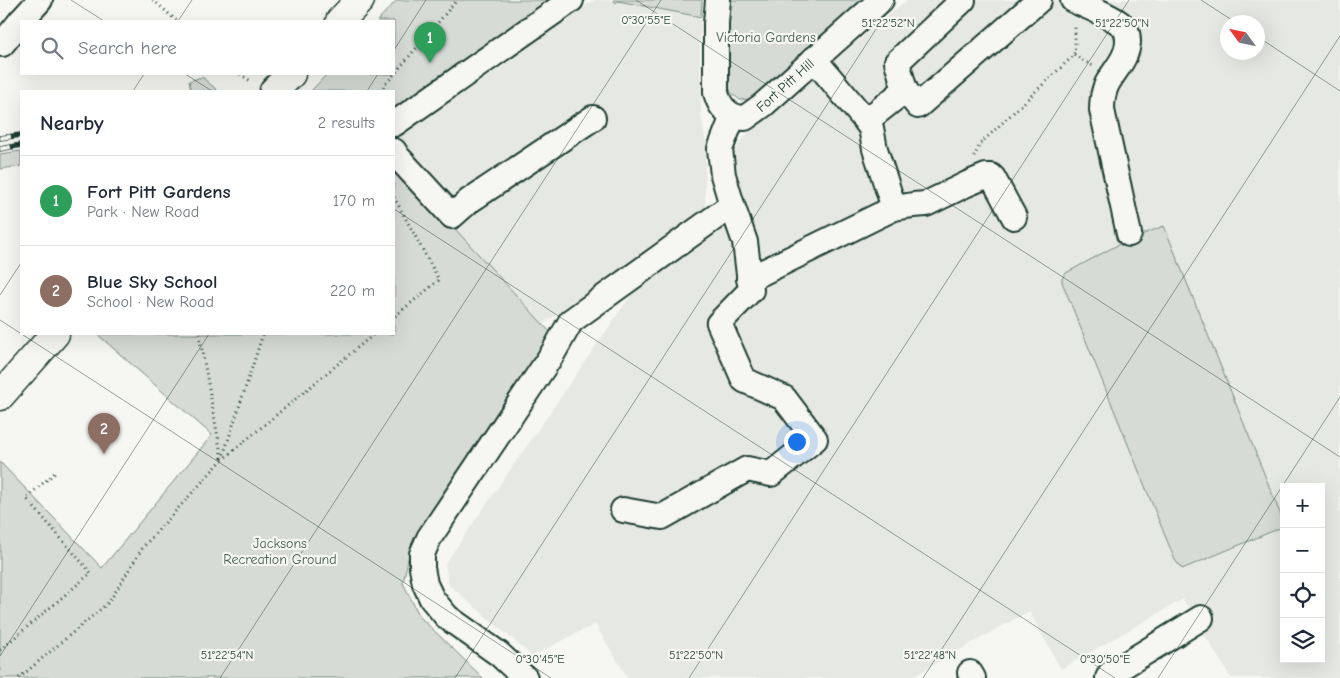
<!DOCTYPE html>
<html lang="en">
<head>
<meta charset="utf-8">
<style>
  body { margin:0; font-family:"Comic Neue",sans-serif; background:#f2f2f3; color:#1f2937 }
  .controls { position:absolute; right:15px; bottom:15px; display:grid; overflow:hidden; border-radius:0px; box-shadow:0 5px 20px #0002 }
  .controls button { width:45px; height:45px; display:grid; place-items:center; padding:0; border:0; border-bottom:1px solid #e0e1e3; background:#fff; color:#1f2937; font:25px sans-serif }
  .compass { position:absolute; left:1220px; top:15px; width:45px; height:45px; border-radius:50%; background:#fff; box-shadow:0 5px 20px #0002; rotate:303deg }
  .you { position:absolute; left:796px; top:441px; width:18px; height:18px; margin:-12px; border:4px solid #fff; border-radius:50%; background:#1a73e8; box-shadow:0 0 0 8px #1a73e833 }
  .badge { display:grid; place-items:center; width:32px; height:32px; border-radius:50%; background:#db2777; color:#fff; font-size:16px; font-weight:700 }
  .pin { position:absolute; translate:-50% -41px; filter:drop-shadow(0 1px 2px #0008) }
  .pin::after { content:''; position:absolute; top:26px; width:18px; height:15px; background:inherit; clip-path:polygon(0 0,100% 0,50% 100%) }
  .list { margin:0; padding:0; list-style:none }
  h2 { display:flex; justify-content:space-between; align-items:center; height:65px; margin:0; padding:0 20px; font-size:21px }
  h2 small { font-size:16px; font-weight:400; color:#747a83 }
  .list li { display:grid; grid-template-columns:32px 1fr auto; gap:15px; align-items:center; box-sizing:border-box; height:90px; padding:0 20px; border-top:1px solid #e0e1e3 }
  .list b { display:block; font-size:19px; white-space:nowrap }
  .list p { margin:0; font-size:16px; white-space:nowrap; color:#747a83 }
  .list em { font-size:16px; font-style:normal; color:#747a83 }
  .icon { flex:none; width:28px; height:28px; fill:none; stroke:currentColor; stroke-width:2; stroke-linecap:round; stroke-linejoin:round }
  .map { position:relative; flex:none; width:1340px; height:678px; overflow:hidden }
  .search { position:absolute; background:#fff; box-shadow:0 5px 20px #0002; left:20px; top:20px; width:375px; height:55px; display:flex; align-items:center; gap:12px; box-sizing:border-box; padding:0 18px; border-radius:0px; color:#747a83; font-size:19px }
  .panel { position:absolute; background:#fff; box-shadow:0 5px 20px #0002; left:20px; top:90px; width:375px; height:245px; border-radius:0px }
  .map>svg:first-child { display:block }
</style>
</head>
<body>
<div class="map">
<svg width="1340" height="678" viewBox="0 0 1340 678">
  <rect width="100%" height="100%" fill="#f6f6f2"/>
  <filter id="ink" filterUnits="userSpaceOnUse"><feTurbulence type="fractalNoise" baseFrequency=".02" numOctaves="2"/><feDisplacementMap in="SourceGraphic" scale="10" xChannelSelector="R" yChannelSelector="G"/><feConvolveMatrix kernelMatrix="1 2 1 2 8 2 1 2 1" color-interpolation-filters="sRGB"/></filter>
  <g filter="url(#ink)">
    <!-- built -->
    <g fill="#e6e8e4" fill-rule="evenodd">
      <path d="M594,0H702L700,49L701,115L705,138L711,159L705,157V212L543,324L394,163V139Z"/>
      <path d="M907,0H1340V678H1231L1183,599L1061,669L1029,611L910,678H628L595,624L532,656L449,585L445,564L636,288L712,232L752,215L734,176L733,157L740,142L752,128ZM1228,22H1258V52H1228ZM1284,487H1321V659H1284Z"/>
    </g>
    <!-- green -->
    <g fill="#d6dbd6" stroke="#7a8c85">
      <path d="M397,0H553L394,111V91H311L327,74H394V21H377Z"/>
      <path d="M613,0H702L701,17L618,1L616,3Z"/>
      <path d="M730,0H862L757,95L750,99L740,100L731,93L728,84L729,23Z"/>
      <path d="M202,77L218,91H191L189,81Z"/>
      <path d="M21,151V166L0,169V154Z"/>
      <path d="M394,163L552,334L411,545L403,583L420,617L483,678H0V462L102,568L212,435L97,334H394Z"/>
      <path d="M1164,226L1284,523V526L1280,528L1182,569L1175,560L1062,282V278L1066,273L1123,242Z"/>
    </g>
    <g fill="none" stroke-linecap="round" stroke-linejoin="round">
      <!-- minor casing -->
      <g stroke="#1f3d34" stroke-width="28">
        <g id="minor">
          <path d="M718,0L716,23V93C720,108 729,118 745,118L763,105L881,0"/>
          <path d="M1073,0C1087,7 1111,15 1122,25C1127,29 1128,36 1128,42C1127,59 1115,69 1107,84C1103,92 1102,100 1102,110L1129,234"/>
          <path d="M21,21L40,0"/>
          <path d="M2,44L21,21"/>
          <path d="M814,59L866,121L905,90L918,106L1039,0"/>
          <path d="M905,90L897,62L963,0"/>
          <path d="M866,121L871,128L875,149L894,208"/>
          <path d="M394,124L571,0"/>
          <path d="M394,151L397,156L452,216L469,201L593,118"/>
          <path d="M749,279L894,208L913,205L926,204L967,184L986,176H991L993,178L1014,217"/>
          <path d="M623,510L662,517L747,469L771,474L815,439L784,398L744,380L719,323L751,290L745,242L732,205"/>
          <path d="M970,673L973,678"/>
          <path d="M525,678L499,654L447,617L432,599L425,584L422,568V554L429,538L553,353L571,321L732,205L723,175L720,149L733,116"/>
          <path d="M1108,678L1110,674L1201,618"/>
        </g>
      </g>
      <!-- major casing -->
      <g stroke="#1f3d34" stroke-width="31">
        <g id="major">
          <path d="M340,21L360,0"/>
          <path d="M274,91L291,74"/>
          <path d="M0,396L55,334"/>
        </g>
      </g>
      <!-- path -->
      <g stroke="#1f3d34" stroke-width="3" stroke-dasharray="1 4" stroke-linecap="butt">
        <path d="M153,0L177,21"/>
        <path d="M1074,55L1093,66"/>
        <path d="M240,74L252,82"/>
        <path d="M380,91L457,0"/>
        <path d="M974,157L980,144L1073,56L1075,51V25"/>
        <path d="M394,197L439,280L394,317"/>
        <path d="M199,334L222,459"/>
        <path d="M222,459L263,334"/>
        <path d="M0,650L91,573L26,498L56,472"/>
        <path d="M19,678L109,602L143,547L222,460L374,334"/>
      </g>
      <!-- minor -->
      <use href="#minor" stroke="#f6f6f2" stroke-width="24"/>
      <!-- major -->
      <use href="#major" stroke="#f6f6f2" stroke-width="28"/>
      <!-- rail casing -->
      <g stroke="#1f3d34" stroke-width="5.5">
        <g id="rail">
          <path d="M0,138L21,135"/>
          <path d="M0,149L21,145"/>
        </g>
      </g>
      <!-- rail -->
      <use href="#rail" stroke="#f6f6f2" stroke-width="4" stroke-dasharray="11" stroke-linecap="butt"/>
    </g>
  </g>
  <!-- ticks -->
  <path fill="none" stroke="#1f3d34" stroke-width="1" stroke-opacity="0.45" d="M71,0L104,21M636,0L1340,457M1201,0L1235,22M178,21L192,0M1258,37L1340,91M394,50L426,0M185,74L212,91M133,91L144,74M367,91L378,74M394,209L1115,678M0,295L21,263M0,320L551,678M0,656L209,334M220,678L661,0M455,678L895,0M689,678L1129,0M923,678L1340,36M1158,678L1340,397"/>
  <g text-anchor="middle" stroke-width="4.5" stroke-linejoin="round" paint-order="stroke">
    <!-- park labels -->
    <g font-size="14" fill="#445d54" stroke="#f6f6f2">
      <text x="766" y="42">Victoria Gardens</text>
      <text x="280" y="548">Jacksons<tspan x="280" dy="16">Recreation Ground</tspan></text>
    </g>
    <!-- street labels -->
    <g font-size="14" fill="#1f3d34" stroke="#f6f6f2">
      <text transform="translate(785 85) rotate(-42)" y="5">Fort Pitt Hill</text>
    </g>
  </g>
  <g font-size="12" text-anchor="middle" fill="#1f3d34" stroke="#f6f6f2" stroke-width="4.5" stroke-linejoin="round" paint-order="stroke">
    <text x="646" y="24">0°30'55"E</text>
    <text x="888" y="27">51°22'52"N</text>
    <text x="1122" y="27">51°22'50"N</text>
    <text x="227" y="659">51°22'54"N</text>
    <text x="696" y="659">51°22'50"N</text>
    <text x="930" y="659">51°22'48"N</text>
    <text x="540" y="663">0°30'45"E</text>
    <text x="1105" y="663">0°30'50"E</text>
  </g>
</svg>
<div class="controls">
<button>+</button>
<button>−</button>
<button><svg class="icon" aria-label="locate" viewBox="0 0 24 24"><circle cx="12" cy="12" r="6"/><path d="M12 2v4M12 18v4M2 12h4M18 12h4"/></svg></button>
<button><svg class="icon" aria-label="layers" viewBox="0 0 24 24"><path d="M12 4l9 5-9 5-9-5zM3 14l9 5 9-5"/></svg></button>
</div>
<svg class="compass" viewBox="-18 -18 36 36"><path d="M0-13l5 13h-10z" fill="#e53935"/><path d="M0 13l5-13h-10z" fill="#747a83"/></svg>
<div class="you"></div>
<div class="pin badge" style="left:430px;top:63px;background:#2e9e5b">1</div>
<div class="pin badge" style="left:104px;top:454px;background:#8d6e63">2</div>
<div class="search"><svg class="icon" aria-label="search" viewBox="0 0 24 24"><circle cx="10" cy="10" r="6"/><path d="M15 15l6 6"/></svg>Search here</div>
<section class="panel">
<h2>Nearby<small>2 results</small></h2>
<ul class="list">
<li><span class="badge" style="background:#2e9e5b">1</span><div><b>Fort Pitt Gardens</b><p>Park · New Road</p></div><em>170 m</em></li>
<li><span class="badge" style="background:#8d6e63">2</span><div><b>Blue Sky School</b><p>School · New Road</p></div><em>220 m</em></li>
</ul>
</section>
</div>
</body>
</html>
